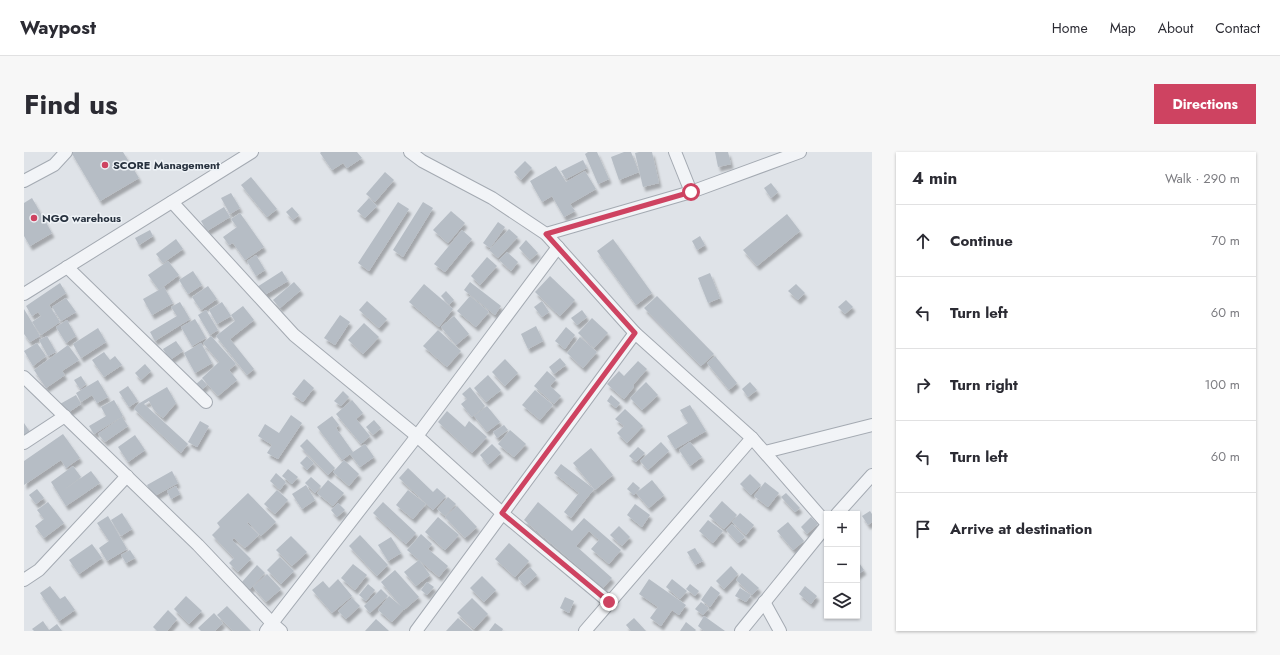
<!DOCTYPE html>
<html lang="en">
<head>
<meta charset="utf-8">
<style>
  body { margin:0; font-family:Jost,sans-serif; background:#f7f7f7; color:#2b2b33 }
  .controls { position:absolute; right:12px; bottom:12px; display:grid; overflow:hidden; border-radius:0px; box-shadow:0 1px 3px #0004 }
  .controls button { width:36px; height:36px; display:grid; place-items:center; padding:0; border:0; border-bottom:1px solid #e1e1e2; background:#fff; color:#2b2b33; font:20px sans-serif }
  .stop { position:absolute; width:12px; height:12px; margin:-9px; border:3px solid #ce4361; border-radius:50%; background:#fff }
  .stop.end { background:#ce4361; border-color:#fff; box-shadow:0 1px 4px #0008 }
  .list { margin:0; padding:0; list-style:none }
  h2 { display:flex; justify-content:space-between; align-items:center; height:52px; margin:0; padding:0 16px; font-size:17px }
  h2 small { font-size:13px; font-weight:400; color:#7c7c81 }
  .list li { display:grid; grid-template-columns:26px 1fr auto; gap:12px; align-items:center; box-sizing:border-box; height:72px; padding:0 16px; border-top:1px solid #e1e1e2 }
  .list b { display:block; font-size:15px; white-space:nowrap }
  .list em { font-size:13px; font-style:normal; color:#7c7c81 }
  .icon { flex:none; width:22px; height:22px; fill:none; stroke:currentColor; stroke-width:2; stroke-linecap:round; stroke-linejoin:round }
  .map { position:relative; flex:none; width:848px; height:479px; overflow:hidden; border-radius:0px }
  header { display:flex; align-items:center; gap:24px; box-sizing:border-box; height:56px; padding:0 20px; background:#fff; border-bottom:1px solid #e1e1e2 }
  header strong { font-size:19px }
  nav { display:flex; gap:22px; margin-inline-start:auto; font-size:14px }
  .intro { display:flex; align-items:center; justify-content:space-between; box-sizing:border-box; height:96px; padding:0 24px }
  h1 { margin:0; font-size:28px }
  .button { padding:10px 18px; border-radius:0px; background:#ce4361; color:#fff; font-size:14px; font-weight:700 }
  main { display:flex; gap:24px; padding:0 24px }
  aside { flex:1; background:#fff; border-radius:0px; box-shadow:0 1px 3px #0004 }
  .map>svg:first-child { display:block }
</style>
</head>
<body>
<header>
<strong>Waypost</strong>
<nav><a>Home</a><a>Map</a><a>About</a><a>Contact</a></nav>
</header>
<div class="intro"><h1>Find us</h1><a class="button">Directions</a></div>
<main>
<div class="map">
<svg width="848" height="479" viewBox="0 0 848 479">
  <defs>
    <filter id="shadow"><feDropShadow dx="2.5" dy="4.5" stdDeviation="1" flood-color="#0004"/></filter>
  </defs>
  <rect width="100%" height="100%" fill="#dfe3e8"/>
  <!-- building -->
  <g fill="#b6bdc5" filter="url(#shadow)">
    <path d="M47,0H99L115,26L76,49Z"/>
    <path d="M297,0H333L338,6L323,16L319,11L308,18L296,1Z"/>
    <path d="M564,0H573L585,27L574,32L561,2Z"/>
    <path d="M600,0H607L615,20L595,28L587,5Z"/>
    <path d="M615,0H628L635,31L619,35L611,1Z"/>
    <path d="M691,0H704L707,12L694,15Z"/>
    <path d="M559,8L563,16L542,27L537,19Z"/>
    <path d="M501,9L508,16L497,28L490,20Z"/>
    <path d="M532,14L542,30L561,19L572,37L546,52L551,59L540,65L528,44L518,50L506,29Z"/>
    <path d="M361,20L370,28L351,50L342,42Z"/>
    <path d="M227,25L253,57L243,65L217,33Z"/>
    <path d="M747,31L754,40L747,46L740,36Z"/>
    <path d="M207,41L216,56L206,62L197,46Z"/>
    <path d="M8,46L28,81L6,94L0,84V51Z"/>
    <path d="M345,46L353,54L341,66L333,59Z"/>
    <path d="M374,50L385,57L345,119L334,111Z"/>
    <path d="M399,50L409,56L379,105L369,98Z"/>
    <path d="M200,55L206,65L183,79L177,69Z"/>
    <path d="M268,55L275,63L269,68L262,60Z"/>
    <path d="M427,59L441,71L424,91L409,78Z"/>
    <path d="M216,61L240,95L221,108L209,91L205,93L199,85L213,75L207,67Z"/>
    <path d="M763,62L776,79L733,114L719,98Z"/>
    <path d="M474,70L481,75L466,96L459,91Z"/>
    <path d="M485,77L494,85L474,106L465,98Z"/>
    <path d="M126,78L129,84L115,93L111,86Z"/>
    <path d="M438,78L448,87L421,120L410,112Z"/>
    <path d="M676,84L681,93L673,98L668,89Z"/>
    <path d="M152,87L159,97L139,111L132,102Z"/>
    <path d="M589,87L628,141L612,153L573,99Z"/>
    <path d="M502,88L514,101L506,108L495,96Z"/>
    <path d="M483,100L494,110L487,119L475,108Z"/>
    <path d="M232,103L241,118L232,124L223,109Z"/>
    <path d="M463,105L473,114L456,133L447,124Z"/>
    <path d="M144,109L155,123L135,138L124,123Z"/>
    <path d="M169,119L178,133L164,142L155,128Z"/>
    <path d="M258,119L264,129L239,144L233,135Z"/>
    <path d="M686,121L696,146L684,151L674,126Z"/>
    <path d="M526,124L551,148L536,164L511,140Z"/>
    <path d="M270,130L277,138L256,156L249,148Z"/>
    <path d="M446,130L477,154L471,163L440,138Z"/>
    <path d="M36,131L42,141L25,153L36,170L17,183L8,170L17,164L14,160L8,164L2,154Z"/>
    <path d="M400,132L429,157L415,175L385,150Z"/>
    <path d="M772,132L781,141L774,148L764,139Z"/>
    <path d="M184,134L193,147L177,158L168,145Z"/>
    <path d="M140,135L149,151L128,163L119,147Z"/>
    <path d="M422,139L430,148L425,153L417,144Z"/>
    <path d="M446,144L465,160L452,175L433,159Z"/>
    <path d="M633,144L690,202L677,214L620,156Z"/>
    <path d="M42,146L52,160L37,169L28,155Z"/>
    <path d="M822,148L829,155L821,162L814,155Z"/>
    <path d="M343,149L363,167L355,176L335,158Z"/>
    <path d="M518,149L525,160L518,165L510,155Z"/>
    <path d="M156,150L166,167L131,189L126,180L153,164L147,155Z"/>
    <path d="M198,150L207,164L193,172L185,158Z"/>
    <path d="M219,154L230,168L206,187L230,217L223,223L192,184L211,169L207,163Z"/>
    <path d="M0,157L16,184L6,190L0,182Z"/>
    <path d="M182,158L194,178L186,183L174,163Z"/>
    <path d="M558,158L563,165L553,173L547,166Z"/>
    <path d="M316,163L326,170L311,193L300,186Z"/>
    <path d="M430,164L445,182L432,193L417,175Z"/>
    <path d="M568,166L584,181L570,196L554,181Z"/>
    <path d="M171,167L182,186L168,194L157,175Z"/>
    <path d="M43,168L52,184L42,191L32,175Z"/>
    <path d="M340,171L355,185L339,202L324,188Z"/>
    <path d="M512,174L519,189L504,197L497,182Z"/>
    <path d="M542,175L551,183L541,197L531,189Z"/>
    <path d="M74,176L82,190L57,206L49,192Z"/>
    <path d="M414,178L437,199L423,215L399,194Z"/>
    <path d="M23,184L32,200L24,204L15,188Z"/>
    <path d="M187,184L212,212L205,218L213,228L194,244L178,226L195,210L179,191Z"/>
    <path d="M556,185L573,200L559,216L543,201Z"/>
    <path d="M152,189L159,199L146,208L139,197Z"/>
    <path d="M13,191L22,204L9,214L0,199Z"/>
    <path d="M177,191L188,211L171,221L160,201Z"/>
    <path d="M44,193L55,208L38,219L41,223L22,236L10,218Z"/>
    <path d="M80,200L86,208L91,204L98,213L80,225L68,208Z"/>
    <path d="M691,204L713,231L705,238L683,211Z"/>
    <path d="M536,206L542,213L530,222L525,215Z"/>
    <path d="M481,207L494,221L481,234L468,220Z"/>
    <path d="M614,209L623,217L609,233L610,235L600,247L583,232L595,219L600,224Z"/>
    <path d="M121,212L127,219L117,228L111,221Z"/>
    <path d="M523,219L532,227L526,234L537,244L530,252L510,234Z"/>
    <path d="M464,223L477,238L462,250L450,236Z"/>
    <path d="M57,224L62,232L56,237L50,228Z"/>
    <path d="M178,227L183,233L176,239L171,233Z"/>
    <path d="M280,227L290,236L279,250L268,242Z"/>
    <path d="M74,228L84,245L73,251L68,243L57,250L52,241Z"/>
    <path d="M622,230L634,243L618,258L606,246Z"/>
    <path d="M726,230L733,238L724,245L718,237Z"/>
    <path d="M104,234L114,249L105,255L95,240Z"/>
    <path d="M143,235L152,251L139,266L130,258L125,249L120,252L164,292L157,301L110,257L114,252Z"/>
    <path d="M446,235L461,254L448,265L437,252L443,247L438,242Z"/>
    <path d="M511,238L529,253L516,268L498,253Z"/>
    <path d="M319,239L325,245L317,254L310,249Z"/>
    <path d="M52,243L57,252L42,262L36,252Z"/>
    <path d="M587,243L596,251L592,256L583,249Z"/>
    <path d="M90,248L99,264L70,282L65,274L82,264L77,255Z"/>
    <path d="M328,248L339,261L332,267L346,284L337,292L312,262Z"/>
    <path d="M666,253L682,279L651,297L643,284L664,271L656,258Z"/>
    <path d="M463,254L476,270L463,280L450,264Z"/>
    <path d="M601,257L619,274L603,291L593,281L600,274L591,267Z"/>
    <path d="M423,259L441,275L445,269L463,285L448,301L414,270Z"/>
    <path d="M267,263L278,271L254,307L243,301L248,293L234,284L241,272L255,281Z"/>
    <path d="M308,264L315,273L312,276L329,300L318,308L293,275Z"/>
    <path d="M98,265L104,274L81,290L74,282Z"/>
    <path d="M350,268L357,276L349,283L342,275Z"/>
    <path d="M176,269L185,274L173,295L164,290Z"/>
    <path d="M0,271L6,280L0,283Z"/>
    <path d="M480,273L484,278L473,286L469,280Z"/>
    <path d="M486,278L502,292L490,305L474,292Z"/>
    <path d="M39,282L56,306L42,316L37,308L0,333V309Z"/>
    <path d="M111,283L121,298L104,310L94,295Z"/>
    <path d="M283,287L311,316L304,323L276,294Z"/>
    <path d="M637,290L645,299L624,318L616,309Z"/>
    <path d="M666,290L678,305L666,314L655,298Z"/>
    <path d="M341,292L350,305L336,315L326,302Z"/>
    <path d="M468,292L477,301L464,313L456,303Z"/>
    <path d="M614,295L621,301L612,310L605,304Z"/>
    <path d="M567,296L589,323L571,338L549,311Z"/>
    <path d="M283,304L290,311L283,318L276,311Z"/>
    <path d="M320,308L335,322L325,334L309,320Z"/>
    <path d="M537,312L570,337L547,366L540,360L555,341L530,321Z"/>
    <path d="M49,314L57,325L37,340L67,319L76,331L42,354L27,330Z"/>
    <path d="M384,316L409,340L413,336L422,344L409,358L375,326Z"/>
    <path d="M264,317L274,325L268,332L258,324Z"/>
    <path d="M148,319L154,331L129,345L123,333Z"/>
    <path d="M252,321L262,330L256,338L246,329Z"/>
    <path d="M726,322L737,333L727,343L716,332Z"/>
    <path d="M287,325L297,334L291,341L281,331Z"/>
    <path d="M304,328L320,341L309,354L293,341Z"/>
    <path d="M628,328L640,343L625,356L612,341Z"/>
    <path d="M609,330L616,336L610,343L603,337Z"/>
    <path d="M741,330L755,341L744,355L730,344Z"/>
    <path d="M282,333L291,348L278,357L268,342Z"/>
    <path d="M152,334L156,342L147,347L143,339Z"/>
    <path d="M13,337L20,346L12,352L5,343Z"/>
    <path d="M253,338L264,348L251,362L240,352Z"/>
    <path d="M384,338L402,352L389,367L372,353Z"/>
    <path d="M224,341L252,370L237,384L224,370L223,371L235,383L221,396L210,386L208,388L227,407L214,420L205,411L210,406L188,383L196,375L193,371Z"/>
    <path d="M762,341L776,356L771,360L757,345Z"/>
    <path d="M424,345L432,352L421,364L413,357Z"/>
    <path d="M698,349L713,363L700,377L685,364Z"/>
    <path d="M24,350L40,371L20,386L11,374L20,367L13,358Z"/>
    <path d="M359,350L392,381L382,392L349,361Z"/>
    <path d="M514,350L548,379L560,366L597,398L585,412L567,397L575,388L565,379L552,394L588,426L579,436L500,368Z"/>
    <path d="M314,351L321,358L313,365L307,358Z"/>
    <path d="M611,352L626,363L618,375L603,363Z"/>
    <path d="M433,354L453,375L441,386L421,365Z"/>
    <path d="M846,359L848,362V370L844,373L838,364Z"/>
    <path d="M98,361L108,377L97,384L87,368Z"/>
    <path d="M716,361L730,373L722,383L708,370Z"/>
    <path d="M84,364L103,397L83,409L75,396L85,389L73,371Z"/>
    <path d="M414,365L435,383L421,398L401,380Z"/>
    <path d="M787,365L794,372L783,382L777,375Z"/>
    <path d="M684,368L699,379L689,391L675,379Z"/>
    <path d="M764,370L780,389L769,398L753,379Z"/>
    <path d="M708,372L721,385L714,391L702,378Z"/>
    <path d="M595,374L606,385L598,394L586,383Z"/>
    <path d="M397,382L408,392L404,397L424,414L415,425L383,398Z"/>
    <path d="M336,383L364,413L353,424L325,394Z"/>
    <path d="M267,384L283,400L268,414L252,398Z"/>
    <path d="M367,385L377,401L364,409L354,393Z"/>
    <path d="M485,391L505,409L491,425L471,407Z"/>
    <path d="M68,392L78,406L55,422L45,408Z"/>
    <path d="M671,396L679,409L671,413L663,400Z"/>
    <path d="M106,398L111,406L102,411L97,403Z"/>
    <path d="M256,405L270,419L257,432L243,418Z"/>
    <path d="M395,408L406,423L392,434L380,420Z"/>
    <path d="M833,408L840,418L833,423Z"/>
    <path d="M329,412L343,423L331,438L317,426Z"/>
    <path d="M233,413L241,421L226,437L218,430Z"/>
    <path d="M707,414L714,422L700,437L692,429Z"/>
    <path d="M506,415L513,423L501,434L494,426Z"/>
    <path d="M371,418L395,445L380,458L357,430Z"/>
    <path d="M718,421L735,436L728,443L712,428Z"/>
    <path d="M243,422L257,437L242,450L229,435Z"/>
    <path d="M458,424L472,438L460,450L446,436Z"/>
    <path d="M314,427L328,444L308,461L288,438L299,429L305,436Z"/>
    <path d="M625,427L662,453L655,463L648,458L637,474L626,466L634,455L615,442Z"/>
    <path d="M648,427L663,439L656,447L642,435Z"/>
    <path d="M403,430L410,435L403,443L397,438Z"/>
    <path d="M344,432L351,438L342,449L335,443Z"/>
    <path d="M666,432L675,439L671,444L662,437Z"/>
    <path d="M26,434L36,447L41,444L51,458L35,469L16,441Z"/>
    <path d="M687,434L696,441L686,455L677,448Z"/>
    <path d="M781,434L793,444L787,452L775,442Z"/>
    <path d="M716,436L727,443L722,450L711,444Z"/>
    <path d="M357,437L364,444L346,461L340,454Z"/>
    <path d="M162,444L178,459L165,472L150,457Z"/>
    <path d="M365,444L380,457L368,470L354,458Z"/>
    <path d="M541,445L550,449L545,461L536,456Z"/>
    <path d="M328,446L336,454L322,467L314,459Z"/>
    <path d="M448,446L464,462L450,477L433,461Z"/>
    <path d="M677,450L685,456L679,463L671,457Z"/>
    <path d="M203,454L227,479H209L193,463Z"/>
    <path d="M144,458L153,467L143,479H133L129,475Z"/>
    <path d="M190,461L199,471L191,479H177L174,476Z"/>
    <path d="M680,464L701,479H680L674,474Z"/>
    <path d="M434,466L449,479H422Z"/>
    <path d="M610,466L622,479H607L602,473Z"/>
    <path d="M352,467L365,479H341Z"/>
    <path d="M19,469L25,478L33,472L38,479H10L8,477Z"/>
    <path d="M662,470L672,478L671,479H656Z"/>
    <path d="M471,471L479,477L478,479H465Z"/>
  </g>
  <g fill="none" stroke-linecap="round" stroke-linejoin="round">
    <!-- minor casing -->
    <g stroke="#a4aab2" stroke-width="14">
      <g id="minor">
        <path d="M386,0L398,9L468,46L522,82L611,181L728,286L803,372"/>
        <path d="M651,0L667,40"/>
        <path d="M0,29L30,13L42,0"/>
        <path d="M148,50L270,183L393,284L478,361L585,450"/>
        <path d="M522,82L667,40L776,0"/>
        <path d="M43,115L182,250"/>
        <path d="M0,142L228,0"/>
        <path d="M0,225L174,393L249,472L257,479"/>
        <path d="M0,291L41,264"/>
        <path d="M741,300L848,273"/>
        <path d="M813,362L848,323"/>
        <path d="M0,428L15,418L103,324"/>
        <path d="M740,450L756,479"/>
        <path d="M242,479L393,284L534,95"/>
        <path d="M392,479L611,181"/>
        <path d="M561,479L728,286"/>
        <path d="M717,479L803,373"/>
      </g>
    </g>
    <!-- minor -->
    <use href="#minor" stroke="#f2f4f7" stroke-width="12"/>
  </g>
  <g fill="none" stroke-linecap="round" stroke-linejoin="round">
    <!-- route -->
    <path stroke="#ce4361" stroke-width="5" d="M585,450L478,361L611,181L522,82L667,40"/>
  </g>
  <!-- markers -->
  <g fill="#ce4361" stroke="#eef2f6" stroke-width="1.5">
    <circle cx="81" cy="13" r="4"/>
    <circle cx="10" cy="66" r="4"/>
  </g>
  <g text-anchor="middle" stroke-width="3" stroke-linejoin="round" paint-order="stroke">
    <!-- poi labels -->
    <g font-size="11" font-weight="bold" fill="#28323f" stroke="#eef2f6" text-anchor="start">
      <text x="89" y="17">SCORE Management</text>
      <text x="18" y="70">NGO warehous</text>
    </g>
  </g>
</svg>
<div class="controls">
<button>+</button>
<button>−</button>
<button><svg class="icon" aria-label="layers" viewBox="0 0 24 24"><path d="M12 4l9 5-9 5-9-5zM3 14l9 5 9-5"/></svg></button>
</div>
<div class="stop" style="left:667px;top:40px"></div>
<div class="stop end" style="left:585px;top:450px"></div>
</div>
<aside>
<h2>4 min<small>Walk · 290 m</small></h2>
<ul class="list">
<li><svg class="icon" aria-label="ahead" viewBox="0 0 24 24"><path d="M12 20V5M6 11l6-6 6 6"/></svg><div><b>Continue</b></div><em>70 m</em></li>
<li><svg class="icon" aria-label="left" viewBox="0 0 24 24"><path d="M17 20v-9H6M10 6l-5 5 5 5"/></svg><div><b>Turn left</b></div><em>60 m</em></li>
<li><svg class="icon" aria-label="right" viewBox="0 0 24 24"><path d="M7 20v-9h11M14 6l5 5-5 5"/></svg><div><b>Turn right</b></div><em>100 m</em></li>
<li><svg class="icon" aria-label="left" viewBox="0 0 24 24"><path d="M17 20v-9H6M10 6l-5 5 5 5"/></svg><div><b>Turn left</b></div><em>60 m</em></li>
<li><svg class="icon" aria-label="arrive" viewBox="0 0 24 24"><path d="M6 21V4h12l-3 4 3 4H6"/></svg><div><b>Arrive at destination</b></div></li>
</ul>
</aside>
</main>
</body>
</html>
